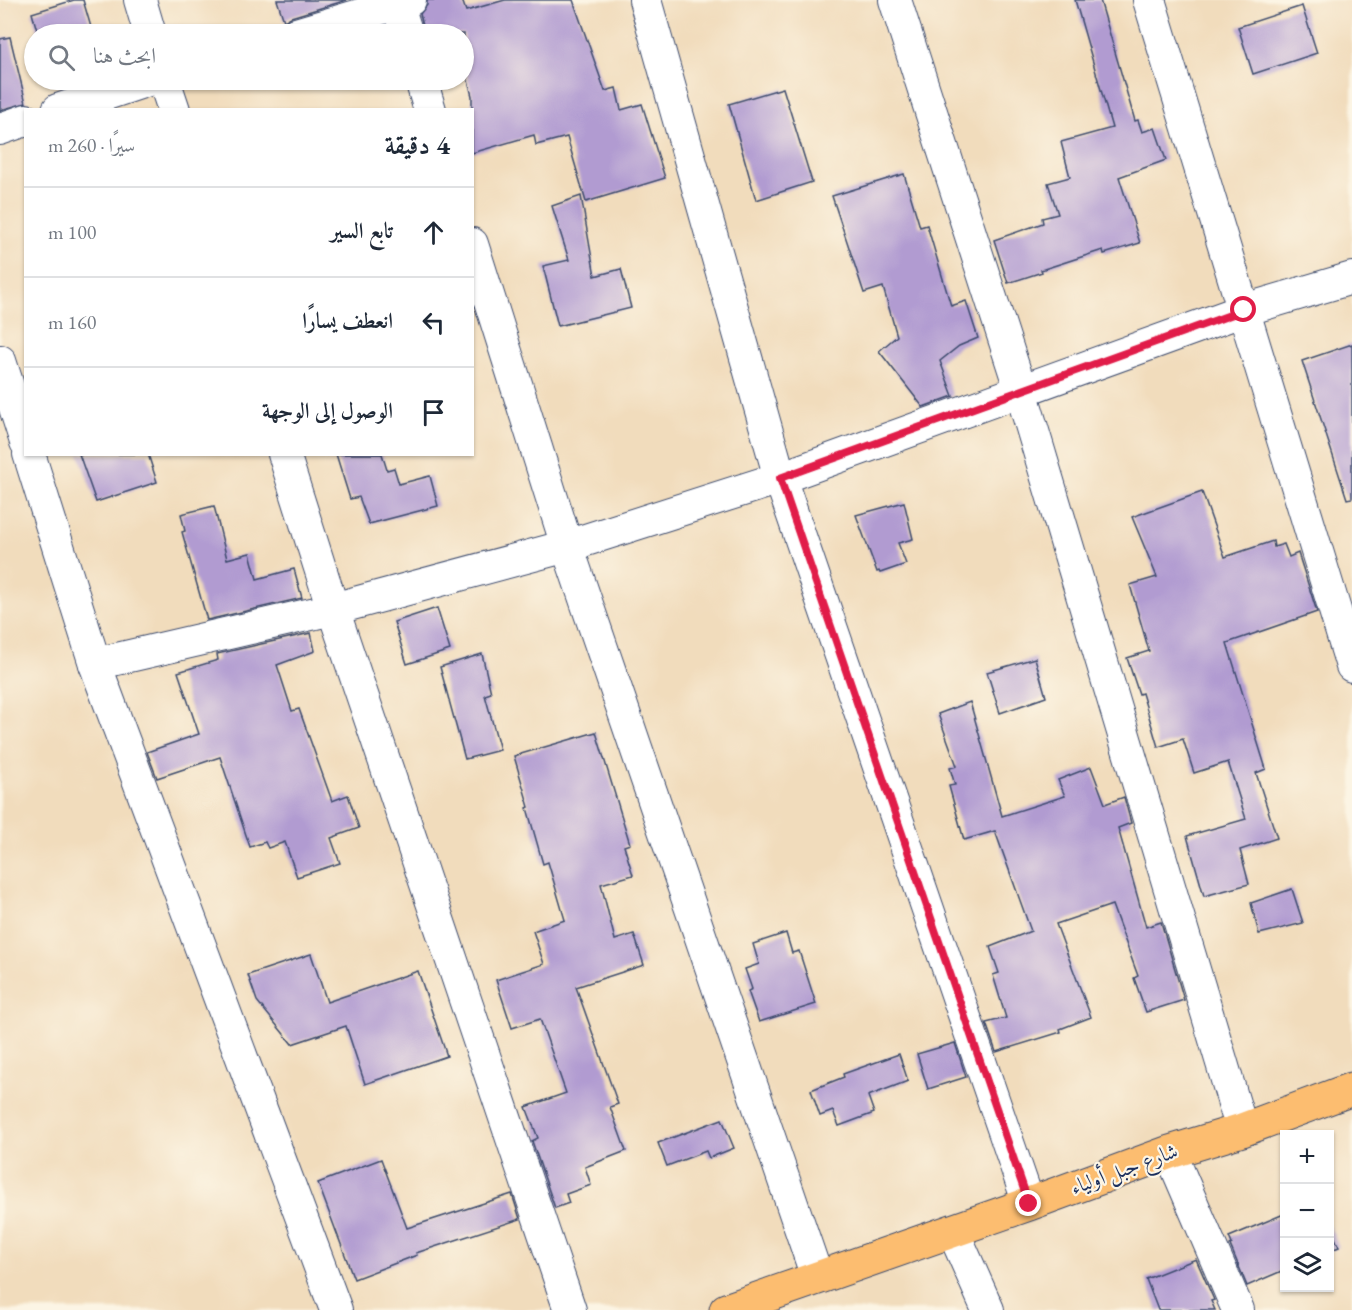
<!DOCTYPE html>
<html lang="ar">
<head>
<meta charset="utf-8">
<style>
  body { margin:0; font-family:"EB Garamond",Amiri,serif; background:#f6f6f7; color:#1f2937; direction:rtl }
  .controls { position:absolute; right:18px; bottom:18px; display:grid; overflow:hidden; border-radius:0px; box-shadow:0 2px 4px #0004 }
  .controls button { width:54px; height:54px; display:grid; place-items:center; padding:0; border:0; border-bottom:2px solid #e0e1e3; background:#fff; color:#1f2937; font:30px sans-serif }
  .stop { position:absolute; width:18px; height:18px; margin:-14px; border:4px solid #e11d48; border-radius:50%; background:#fff }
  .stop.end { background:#e11d48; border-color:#fff; box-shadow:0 2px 6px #0008 }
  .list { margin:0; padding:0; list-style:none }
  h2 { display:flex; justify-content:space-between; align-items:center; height:78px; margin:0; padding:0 24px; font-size:26px }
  h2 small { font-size:20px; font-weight:400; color:#747a83 }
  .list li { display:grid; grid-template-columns:39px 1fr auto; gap:18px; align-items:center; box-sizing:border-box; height:90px; padding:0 24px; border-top:2px solid #e0e1e3 }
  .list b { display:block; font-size:22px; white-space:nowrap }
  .list em { font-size:20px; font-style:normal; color:#747a83 }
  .icon { flex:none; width:33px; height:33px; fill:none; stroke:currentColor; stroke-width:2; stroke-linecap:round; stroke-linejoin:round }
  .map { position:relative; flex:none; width:1352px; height:1310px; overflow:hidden; direction:ltr }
  .search { position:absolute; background:#fff; box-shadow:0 2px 4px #0004; left:24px; top:24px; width:450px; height:66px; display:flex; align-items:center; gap:15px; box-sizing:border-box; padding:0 21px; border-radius:33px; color:#747a83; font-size:22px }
  .panel { position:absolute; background:#fff; box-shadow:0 2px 4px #0004; left:24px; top:108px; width:450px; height:348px; border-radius:0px; direction:rtl }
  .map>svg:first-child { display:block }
</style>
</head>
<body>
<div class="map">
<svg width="1352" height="1310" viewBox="0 0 1352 1310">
  <rect width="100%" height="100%" fill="#fcf5e5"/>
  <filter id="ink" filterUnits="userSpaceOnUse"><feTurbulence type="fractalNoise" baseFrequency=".0167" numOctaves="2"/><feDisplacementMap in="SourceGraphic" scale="12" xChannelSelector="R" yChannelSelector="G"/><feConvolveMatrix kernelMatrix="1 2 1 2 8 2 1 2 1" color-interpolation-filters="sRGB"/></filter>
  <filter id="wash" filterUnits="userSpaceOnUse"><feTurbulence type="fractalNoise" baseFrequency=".008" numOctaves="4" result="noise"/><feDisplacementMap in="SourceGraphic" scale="24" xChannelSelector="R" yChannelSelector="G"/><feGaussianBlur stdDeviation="1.35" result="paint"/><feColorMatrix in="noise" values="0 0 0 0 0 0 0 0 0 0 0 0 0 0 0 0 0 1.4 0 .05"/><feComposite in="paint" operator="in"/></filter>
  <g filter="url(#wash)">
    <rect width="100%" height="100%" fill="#f1dcbc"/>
    <g id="blocks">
      <!-- building -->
      <g fill="#b19bd1">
        <path d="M74,0H83L93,34H38L32,13Z"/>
        <path d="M277,0H347L291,17L284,21Z"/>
        <path d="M427,0H462L466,11L505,0H573L605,91L616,88L621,110L642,104L665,178L586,202L567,137L536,145L534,135L472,153V96L464,65V34H425L420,14L427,5Z"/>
        <path d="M1075,0H1100L1135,121L1138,120L1142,132L1155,128L1166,160L1119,177L1140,243L1104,254L1103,250L1041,270L1042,272L1008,283L994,240L1043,223L1042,218L1058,214L1048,183L1070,177L1061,142L1112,128Z"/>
        <path d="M1302,6L1317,53L1253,74L1238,27Z"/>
        <path d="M10,37L26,103L0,110V39Z"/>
        <path d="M783,88L812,182L756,200L729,104Z"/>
        <path d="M904,174L920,227L927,225L951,306L966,301L978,338L959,346L940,361L953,396L923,407L879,351L897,336L883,287L864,293L832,196Z"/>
        <path d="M581,196L595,276L621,269L631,308L558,326L543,266L569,260L552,206Z"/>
        <path d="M1352,344V498L1347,499L1302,361Z"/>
        <path d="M79,454H148L157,482L96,502Z"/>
        <path d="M336,454H382L387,470L394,468L399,484L430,476L438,506L369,524L359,497L350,499Z"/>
        <path d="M1202,492L1225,557L1273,541L1274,547L1284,544L1289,557L1298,553L1317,612L1227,643L1266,769L1256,773L1277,838L1240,850L1249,884L1204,896L1187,836L1246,819L1228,762L1194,773L1183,739L1158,747L1142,693L1139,694L1127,658L1149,651L1130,585L1157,577L1132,517Z"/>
        <path d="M904,502L913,539L898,543L906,564L880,573L879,571L877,572L856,515Z"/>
        <path d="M214,506L227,559L250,553L257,579L294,569L302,598L207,620L182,532L185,531L181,514Z"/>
        <path d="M437,608L450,650L407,664L394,622Z"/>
        <path d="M311,633L315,651L277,665L292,711L299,709L332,801L348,795L359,828L331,838L340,863L297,877L285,842L268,848L265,842L250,847L220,757L157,778L147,752L199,734L178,672L218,660L217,654Z"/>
        <path d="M482,654L491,693L485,695L500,750L465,759L440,667Z"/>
        <path d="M1035,658L1046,697L1000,713L987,672Z"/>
        <path d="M970,702L1002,816L1065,796L1058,780L1091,767L1105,804L1124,797L1131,823L1118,828L1146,927L1161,922L1184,1000L1146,1012L1134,978L1138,976L1112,905L1056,924L1091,1017L1060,1029L1061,1032L996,1052L986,1023L1006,1018L993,975L999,973L990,947L1031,931L995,831L964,840L949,786L955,785L950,768L957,766L938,714Z"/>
        <path d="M596,732L630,844L624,846L633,875L601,884L615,940L634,934L644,965L576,987L618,1104L610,1107L626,1151L585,1167L591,1185L566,1194L569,1203L555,1208L532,1141L538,1138L526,1107L566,1093L540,1019L512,1028L496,980L544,964L533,931L565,920L548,862L543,864L527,808L529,807L514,756Z"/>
        <path d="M1292,889L1303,923L1259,934L1251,903Z"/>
        <path d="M786,933L792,953L799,951L816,1004L759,1022L748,991L752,989L745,969L759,964L753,944Z"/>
        <path d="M311,954L327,1002L418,971L447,1056L365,1084L346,1026L292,1044L257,1001L248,975Z"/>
        <path d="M955,1043L966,1077L928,1089L917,1054Z"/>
        <path d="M899,1054L908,1081L868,1096L874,1113L839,1126L833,1111L820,1116L811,1090L844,1077L843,1074Z"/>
        <path d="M722,1119L734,1148L709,1158L706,1151L667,1166L658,1143Z"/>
        <path d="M381,1159L407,1228L512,1194L520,1219L416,1253L417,1255L354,1279L318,1183Z"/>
        <path d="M1284,1214V1270L1247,1286L1230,1245L1232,1244L1229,1237Z"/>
        <path d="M1329,1225L1339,1247L1329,1251Z"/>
        <path d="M1196,1259L1214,1300L1211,1301L1215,1310H1158L1146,1279Z"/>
      </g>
    </g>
  </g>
  <g filter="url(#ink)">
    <use href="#blocks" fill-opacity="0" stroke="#3b496c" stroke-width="1.5"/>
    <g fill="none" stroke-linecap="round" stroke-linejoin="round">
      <!-- street casing -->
      <g stroke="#3b496c" stroke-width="34">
        <g id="street">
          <path d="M140,0L150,34"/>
          <path d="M396,0L407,34"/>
          <path d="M645,0L780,478L1029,1204"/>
          <path d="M895,0L1021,391L1242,1130"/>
          <path d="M1149,0L1352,666"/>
          <path d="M296,34L410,0"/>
          <path d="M164,80L174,110"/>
          <path d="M421,80L430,110"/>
          <path d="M58,110L148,80"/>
          <path d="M0,129L26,120"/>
          <path d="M472,244L567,546L817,1277"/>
          <path d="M0,361L26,442"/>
          <path d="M29,454L95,664L336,1310"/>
          <path d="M284,454L333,609L570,1310"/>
          <path d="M95,664L333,609L567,546L780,478L1244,310L1352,278"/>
          <path d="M1170,1152L1238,1310"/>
          <path d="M953,1231L988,1310"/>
        </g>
      </g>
      <!-- highway casing -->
      <g stroke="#3b496c" stroke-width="35">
        <path id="highway" d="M726,1310L1029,1204L1170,1152L1242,1130L1352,1089"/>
      </g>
      <!-- street -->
      <use href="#street" stroke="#fff" stroke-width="32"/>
      <!-- highway -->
      <use href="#highway" stroke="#fcbd6f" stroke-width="33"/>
    </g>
  </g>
  <g fill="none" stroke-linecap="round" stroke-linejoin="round" filter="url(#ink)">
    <!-- route -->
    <path stroke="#e11d48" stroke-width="8" d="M1029,1204L780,478L1244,310"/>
  </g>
  <g text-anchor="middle" stroke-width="4.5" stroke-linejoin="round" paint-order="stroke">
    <!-- street labels -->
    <g font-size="21" fill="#1b2f5e" stroke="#fcf5e5">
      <text transform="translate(1124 1169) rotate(-20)" y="7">شارع جبل أولياء</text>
    </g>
  </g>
</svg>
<div class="controls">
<button>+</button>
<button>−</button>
<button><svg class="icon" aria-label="layers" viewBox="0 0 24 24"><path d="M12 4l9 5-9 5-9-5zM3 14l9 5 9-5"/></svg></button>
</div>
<div class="stop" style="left:1244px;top:310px"></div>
<div class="stop end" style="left:1029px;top:1204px"></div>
<div class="search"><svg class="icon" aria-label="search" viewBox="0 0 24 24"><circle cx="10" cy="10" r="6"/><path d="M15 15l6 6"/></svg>ابحث هنا</div>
<section class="panel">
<h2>4 دقيقة<small>سيرًا · 260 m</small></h2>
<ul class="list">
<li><svg class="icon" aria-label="ahead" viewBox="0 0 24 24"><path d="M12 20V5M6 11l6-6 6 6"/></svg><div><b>تابع السير</b></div><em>100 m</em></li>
<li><svg class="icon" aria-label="left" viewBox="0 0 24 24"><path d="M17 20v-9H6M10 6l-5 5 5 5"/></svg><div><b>انعطف يسارًا</b></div><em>160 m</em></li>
<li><svg class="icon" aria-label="arrive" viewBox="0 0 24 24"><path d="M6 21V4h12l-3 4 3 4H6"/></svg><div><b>الوصول إلى الوجهة</b></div></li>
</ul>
</section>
</div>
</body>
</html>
